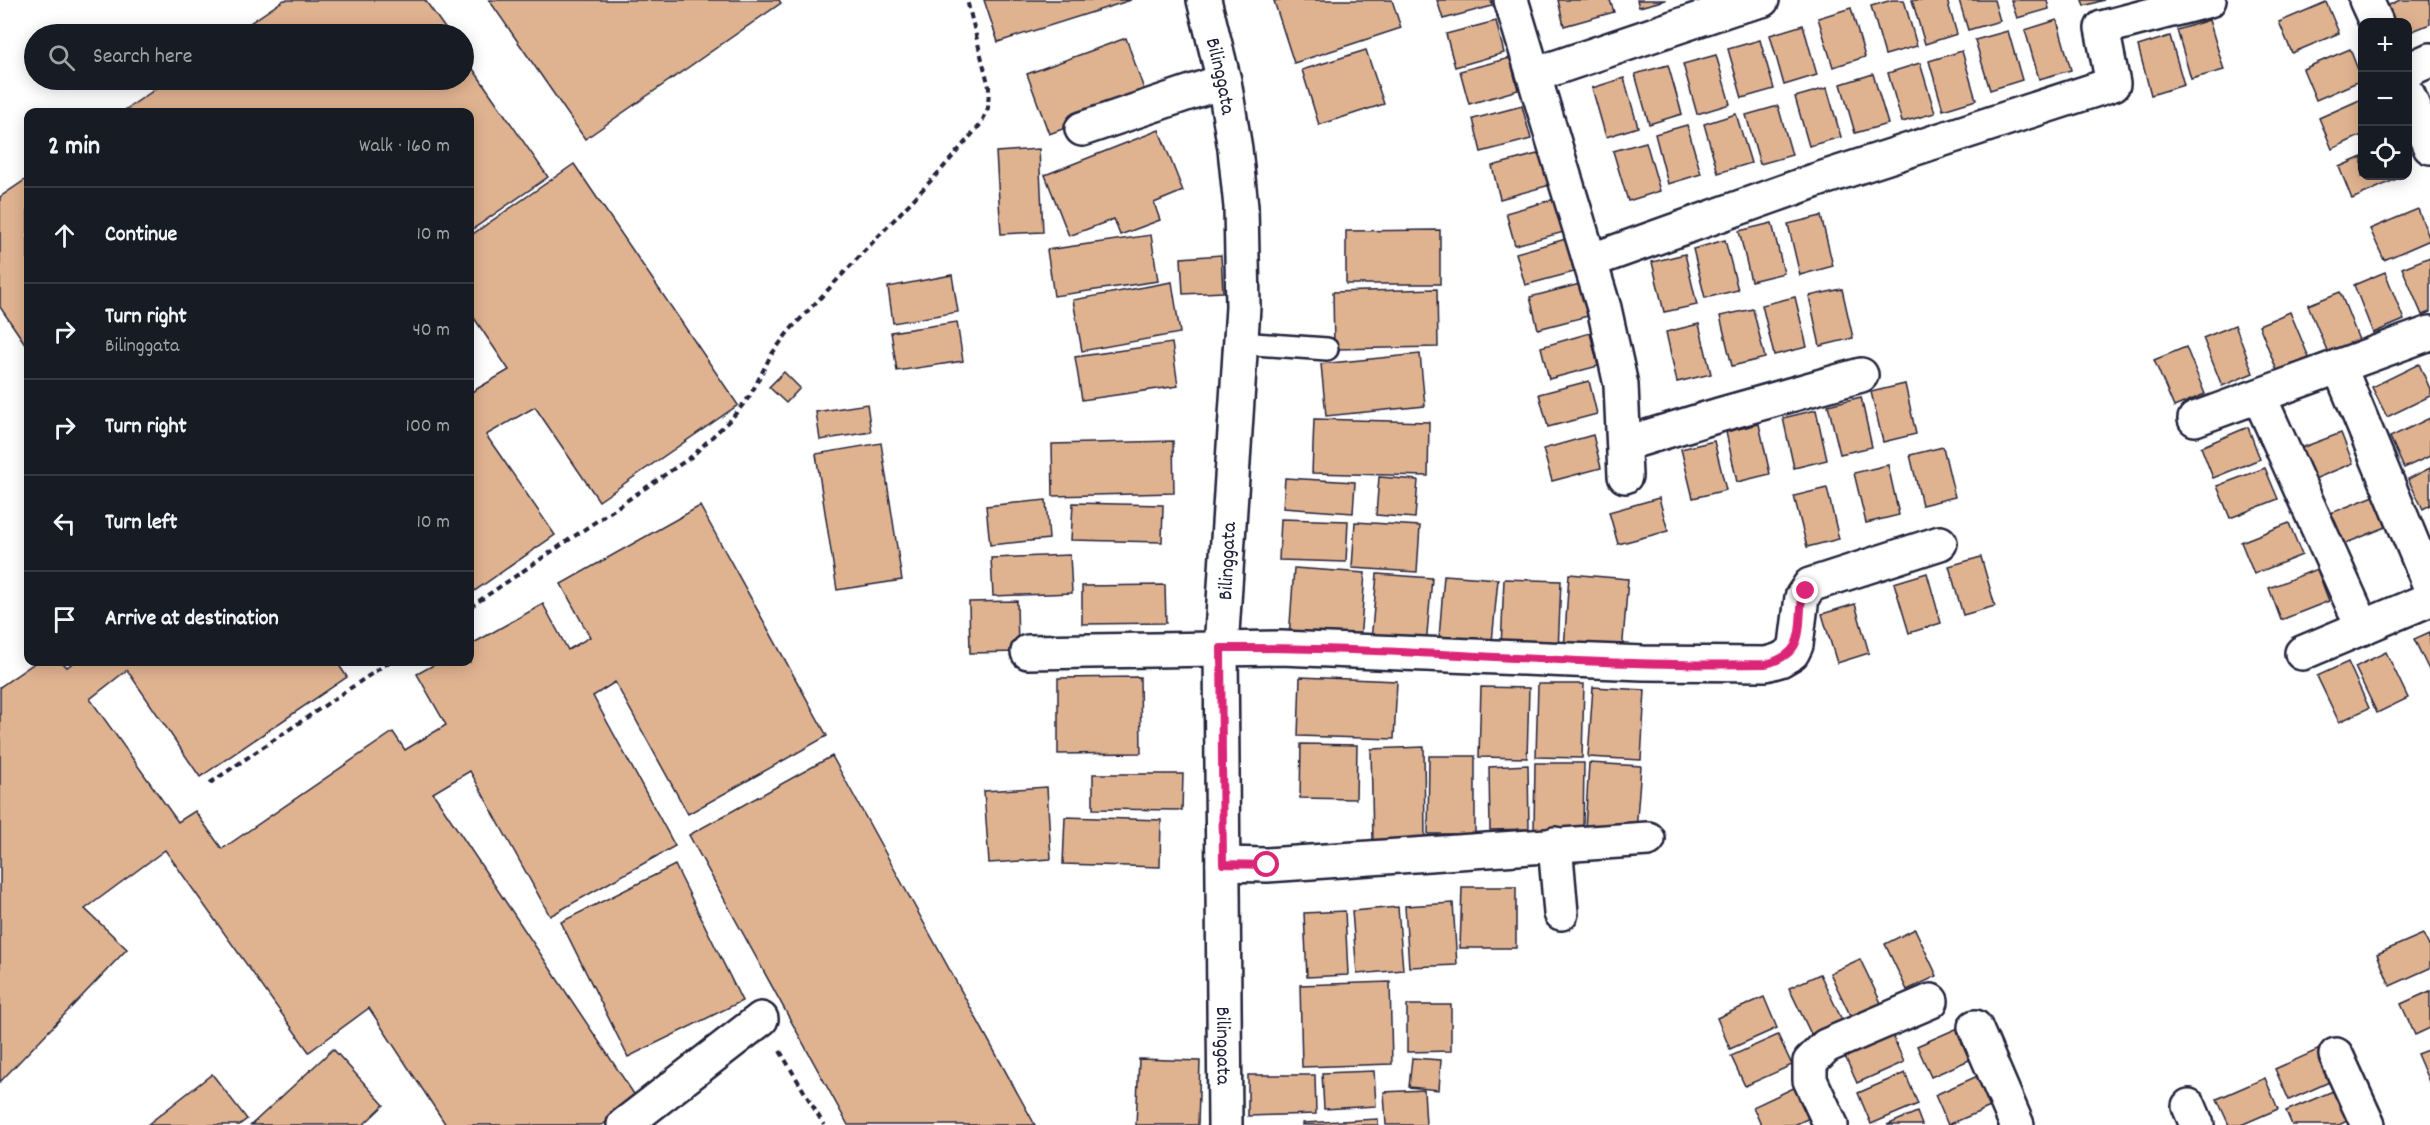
<!DOCTYPE html>
<html lang="en">
<head>
<meta charset="utf-8">
<style>
  body { margin:0; font-family:Dekko,sans-serif; background:#20242c; color:#f1f3f6 }
  .controls { position:absolute; right:18px; top:18px; display:grid; overflow:hidden; border-radius:12px; box-shadow:0 3px 15px #0003 }
  .controls button { width:54px; height:54px; display:grid; place-items:center; padding:0; border:0; border-bottom:2px solid #363941; background:#171b24; color:#f1f3f6; font:30px sans-serif }
  .stop { position:absolute; width:18px; height:18px; margin:-14px; border:4px solid #db2777; border-radius:50%; background:#fff }
  .stop.end { background:#db2777; border-color:#fff; box-shadow:0 2px 6px #0008 }
  .list { margin:0; padding:0; list-style:none }
  h2 { display:flex; justify-content:space-between; align-items:center; height:78px; margin:0; padding:0 24px; font-size:26px }
  h2 small { font-size:20px; font-weight:400; color:#9ea1a6 }
  .list li { display:grid; grid-template-columns:39px 1fr auto; gap:18px; align-items:center; box-sizing:border-box; height:96px; padding:0 24px; border-top:2px solid #363941 }
  .list b { display:block; font-size:22px; white-space:nowrap }
  .list p { margin:0; font-size:20px; white-space:nowrap; color:#9ea1a6 }
  .list em { font-size:20px; font-style:normal; color:#9ea1a6 }
  .icon { flex:none; width:33px; height:33px; fill:none; stroke:currentColor; stroke-width:2; stroke-linecap:round; stroke-linejoin:round }
  .map { position:relative; flex:none; width:2430px; height:1125px; overflow:hidden }
  .search { position:absolute; background:#171b24; box-shadow:0 3px 15px #0003; left:24px; top:24px; width:450px; height:66px; display:flex; align-items:center; gap:15px; box-sizing:border-box; padding:0 21px; border-radius:33px; color:#9ea1a6; font-size:22px }
  .panel { position:absolute; background:#171b24; box-shadow:0 3px 15px #0003; left:24px; top:108px; width:450px; height:558px; border-radius:12px }
  .map>svg:first-child { display:block }
</style>
</head>
<body>
<div class="map">
<svg width="2430" height="1125" viewBox="0 0 2430 1125">
  <rect width="100%" height="100%" fill="#fff"/>
  <filter id="ink" filterUnits="userSpaceOnUse"><feTurbulence type="fractalNoise" baseFrequency=".0167" numOctaves="2"/><feDisplacementMap in="SourceGraphic" scale="12" xChannelSelector="R" yChannelSelector="G"/><feConvolveMatrix kernelMatrix="1 2 1 2 8 2 1 2 1" color-interpolation-filters="sRGB"/></filter>
  <g filter="url(#ink)">
    <!-- building -->
    <g fill="#e0b390" stroke="#22223b" stroke-width="1.5">
      <path d="M284,0H425L449,34H234Z"/>
      <path d="M489,0H779L781,3L585,139Z"/>
      <path d="M984,0H1131L998,42Z"/>
      <path d="M1278,0H1392L1401,28L1294,63L1274,1Z"/>
      <path d="M1437,0H1491L1492,6L1443,19Z"/>
      <path d="M1558,0H1610L1614,12L1564,26Z"/>
      <path d="M1637,0H1666L1639,7Z"/>
      <path d="M1892,0H1904L1917,46L1885,55L1871,6Z"/>
      <path d="M1912,0H1947L1957,34L1925,44Z"/>
      <path d="M1959,0H1994L2000,21L1968,30Z"/>
      <path d="M2011,0H2047L2049,9L2017,18Z"/>
      <path d="M2082,0H2104L2084,6Z"/>
      <path d="M2400,0H2430V24L2408,33V22H2386L2380,9Z"/>
      <path d="M2326,2L2339,33L2292,53L2279,22Z"/>
      <path d="M1851,8L1865,57L1833,67L1818,18Z"/>
      <path d="M2057,20L2071,70L2039,79L2025,30Z"/>
      <path d="M2209,20L2224,70L2191,79L2177,30Z"/>
      <path d="M1496,21L1504,53L1455,67L1446,34Z"/>
      <path d="M1803,25L1817,75L1784,85L1770,35Z"/>
      <path d="M2008,31L2022,80L1990,90L1975,40Z"/>
      <path d="M2170,36L2184,85L2151,95L2138,46Z"/>
      <path d="M1126,38L1147,98L1049,134L1027,74Z"/>
      <path d="M1760,40L1774,89L1742,98L1728,49Z"/>
      <path d="M2350,49L2362,80L2316,100L2303,69Z"/>
      <path d="M1366,50L1384,104L1319,125L1302,70Z"/>
      <path d="M1962,51L1976,100L1943,110L1929,61Z"/>
      <path d="M1716,55L1730,104L1697,114L1683,64Z"/>
      <path d="M464,56L548,177L470,231V112H122L169,80H464Z"/>
      <path d="M1510,58L1518,90L1469,104L1460,71Z"/>
      <path d="M1920,63L1935,113L1902,122L1888,73Z"/>
      <path d="M1668,65L1682,114L1649,124L1635,74Z"/>
      <path d="M1873,74L1888,124L1855,133L1841,84Z"/>
      <path d="M1624,78L1638,127L1606,137L1592,88Z"/>
      <path d="M1827,88L1841,137L1809,146L1795,97Z"/>
      <path d="M2362,99V135L2332,149L2319,118Z"/>
      <path d="M1522,106L1531,139L1481,152L1473,119Z"/>
      <path d="M1778,106L1792,155L1760,164L1746,115Z"/>
      <path d="M1736,114L1751,163L1718,173L1704,124Z"/>
      <path d="M1687,125L1701,174L1668,184L1655,134Z"/>
      <path d="M1159,130L1183,191L1154,203L1160,220L1120,235L1114,219L1069,236L1045,175Z"/>
      <path d="M1646,142L1660,191L1628,201L1613,151Z"/>
      <path d="M1039,149L1043,232L1001,234L996,152Z"/>
      <path d="M1541,153L1550,185L1500,199L1492,166Z"/>
      <path d="M2362,157V176H2398L2399,178L2352,199L2339,167Z"/>
      <path d="M574,164L738,405L599,501L535,407L486,435L555,535L470,594V393L509,370L470,312V236Z"/>
      <path d="M28,178V348L0,307V197Z"/>
      <path d="M1555,199L1564,232L1515,245L1506,213Z"/>
      <path d="M2418,209L2430,240L2384,260L2370,229Z"/>
      <path d="M1821,216L1833,266L1800,275L1788,224Z"/>
      <path d="M1772,223L1784,273L1751,281L1739,231Z"/>
      <path d="M1440,230V284H1346V231Z"/>
      <path d="M1151,235L1158,281L1054,296L1047,250Z"/>
      <path d="M1566,239L1574,272L1525,285L1516,253Z"/>
      <path d="M1725,240L1738,290L1705,298L1693,249Z"/>
      <path d="M1685,254L1697,305L1664,312L1652,262Z"/>
      <path d="M1221,255L1223,292L1183,294L1181,258Z"/>
      <path d="M2430,257V312L2422,315L2402,268Z"/>
      <path d="M2385,272L2404,320L2373,333L2354,285Z"/>
      <path d="M952,275L958,312L893,323L888,287Z"/>
      <path d="M1172,282L1180,333L1082,351L1073,300Z"/>
      <path d="M1580,284L1588,316L1538,329L1530,297Z"/>
      <path d="M1437,289L1438,347L1334,349L1333,292Z"/>
      <path d="M1842,289L1853,338L1820,346L1809,296Z"/>
      <path d="M2340,292L2359,340L2328,353L2308,305Z"/>
      <path d="M1795,297L1807,347L1774,355L1762,305Z"/>
      <path d="M1753,309L1765,358L1732,366L1720,316Z"/>
      <path d="M2290,312L2310,360L2278,373L2259,325Z"/>
      <path d="M957,322L963,361L897,371L891,332Z"/>
      <path d="M1699,324L1711,374L1677,382L1666,332Z"/>
      <path d="M2235,325L2253,373L2222,386L2203,338Z"/>
      <path d="M1590,333L1598,366L1549,379L1541,347Z"/>
      <path d="M1172,343L1178,386L1082,400L1075,357Z"/>
      <path d="M2186,347L2205,394L2174,407L2154,360Z"/>
      <path d="M1420,354L1425,406L1326,416L1321,364Z"/>
      <path d="M2419,364L2430,389V396L2387,417L2372,387Z"/>
      <path d="M784,372L800,388L786,403L769,387Z"/>
      <path d="M1589,381L1597,414L1548,427L1539,394Z"/>
      <path d="M1905,384L1916,434L1883,442L1871,392Z"/>
      <path d="M1861,397L1872,447L1840,454L1828,405Z"/>
      <path d="M867,404L871,432L820,440L816,412Z"/>
      <path d="M1816,410L1827,460L1794,468L1783,418Z"/>
      <path d="M2430,418V456L2404,468L2390,437Z"/>
      <path d="M1314,419L1429,422L1428,476L1312,473Z"/>
      <path d="M1759,424L1770,474L1737,482L1726,432Z"/>
      <path d="M2248,427L2260,459L2213,478L2201,447Z"/>
      <path d="M2341,433L2353,463L2305,483L2293,451Z"/>
      <path d="M1593,435L1601,468L1552,481L1543,449Z"/>
      <path d="M1173,441L1174,493L1053,496L1052,444Z"/>
      <path d="M1714,441L1726,490L1693,498L1681,449Z"/>
      <path d="M881,443L902,580L837,590L816,454Z"/>
      <path d="M1943,447L1955,497L1922,505L1910,455Z"/>
      <path d="M1888,465L1899,515L1866,523L1854,473Z"/>
      <path d="M2265,468L2278,499L2230,518L2217,486Z"/>
      <path d="M2430,468V505L2423,509L2408,479Z"/>
      <path d="M1379,477L1418,480L1415,518L1376,515Z"/>
      <path d="M1285,478L1355,482L1353,513L1283,508Z"/>
      <path d="M1827,488L1839,539L1807,547L1794,496Z"/>
      <path d="M2374,496L2386,527L2339,546L2326,515Z"/>
      <path d="M1659,498L1668,531L1618,544L1609,512Z"/>
      <path d="M1046,500L1049,539L990,545L986,506Z"/>
      <path d="M1073,503L1163,505L1162,542L1071,540Z"/>
      <path d="M700,506L827,736L688,814L615,682L593,696L675,846L550,916L470,771L433,793L638,1100L602,1125H446L369,1008L309,1052L165,850L85,909L127,949L0,1082V687L36,662H62L67,667L74,662H337L347,677L200,777L127,670L90,699L178,822L195,811L222,849L393,732L405,750L446,725L417,674L439,662H470V645L543,604L568,650L590,637L561,584Z"/>
      <path d="M1281,519L1348,521L1346,562L1279,560Z"/>
      <path d="M1355,522L1420,526L1417,572L1352,568Z"/>
      <path d="M2289,523L2302,555L2254,574L2241,542Z"/>
      <path d="M1070,555L1072,593L993,596L991,558Z"/>
      <path d="M1981,557L1995,606L1963,615L1949,566Z"/>
      <path d="M1294,568L1365,573L1360,642L1289,638Z"/>
      <path d="M2317,569L2329,601L2281,620L2269,588Z"/>
      <path d="M1927,573L1941,623L1909,633L1894,583Z"/>
      <path d="M1377,574L1432,578L1426,645L1371,641Z"/>
      <path d="M1569,574L1628,579L1622,653L1564,650Z"/>
      <path d="M1444,575L1498,579L1492,642L1439,638Z"/>
      <path d="M1504,579L1561,581L1558,651L1501,648Z"/>
      <path d="M1165,585L1166,623L1082,624V586Z"/>
      <path d="M1017,601L1018,652L970,653L969,602Z"/>
      <path d="M1855,604L1869,653L1837,663L1822,614Z"/>
      <path d="M2430,632V672L2414,639Z"/>
      <path d="M2386,652L2408,698L2377,713L2355,667Z"/>
      <path d="M2348,662L2369,708L2339,722L2317,676Z"/>
      <path d="M1140,677L1141,753L1058,754V678Z"/>
      <path d="M1300,677L1397,681L1394,739L1298,736Z"/>
      <path d="M1538,684H1584L1582,758L1536,757Z"/>
      <path d="M1481,687L1529,688L1527,758L1479,757Z"/>
      <path d="M1593,687L1645,690L1641,760L1588,757Z"/>
      <path d="M1301,744L1357,745L1356,799L1300,798Z"/>
      <path d="M1424,747L1425,838L1373,840L1371,749Z"/>
      <path d="M832,756L1035,1125H848L689,835Z"/>
      <path d="M1429,756H1475V834H1428Z"/>
      <path d="M1535,763H1584L1583,829H1534Z"/>
      <path d="M1589,763L1641,766L1636,831L1585,829Z"/>
      <path d="M1528,765L1529,829L1490,830L1489,767Z"/>
      <path d="M1093,774H1183L1182,810L1093,809Z"/>
      <path d="M1047,787L1051,859L989,863L984,791Z"/>
      <path d="M1065,817L1161,820L1160,867L1063,864Z"/>
      <path d="M675,865L742,1001L628,1057L561,922Z"/>
      <path d="M1462,887H1516V948H1460Z"/>
      <path d="M1453,903L1457,965L1409,967L1405,906Z"/>
      <path d="M1398,907L1403,970L1357,974L1352,911Z"/>
      <path d="M1345,911L1348,975L1307,977L1304,913Z"/>
      <path d="M1915,929L1937,976L1907,990L1885,944Z"/>
      <path d="M2423,934L2430,948V968L2390,986L2377,954Z"/>
      <path d="M1860,959L1882,1005L1852,1019L1830,973Z"/>
      <path d="M1820,974L1842,1020L1811,1034L1789,988Z"/>
      <path d="M1390,982L1392,1064L1302,1067L1300,985Z"/>
      <path d="M2430,991V1028L2415,1035L2401,1004Z"/>
      <path d="M1764,997L1777,1028L1730,1049L1717,1018Z"/>
      <path d="M1407,1005H1451V1051L1407,1052Z"/>
      <path d="M1965,1025L1978,1056L1931,1077L1917,1046Z"/>
      <path d="M1891,1032L1904,1062L1857,1083L1843,1052Z"/>
      <path d="M1778,1035L1792,1065L1745,1086L1731,1056Z"/>
      <path d="M2322,1048L2336,1079L2289,1100L2275,1069Z"/>
      <path d="M333,1049L384,1105L363,1125H251Z"/>
      <path d="M2430,1049V1084L2417,1054Z"/>
      <path d="M1412,1058L1441,1060L1439,1090L1409,1087Z"/>
      <path d="M1139,1059L1200,1061L1198,1125H1136Z"/>
      <path d="M1374,1071L1376,1106L1324,1109L1322,1073Z"/>
      <path d="M1905,1073L1918,1104L1871,1124L1858,1093Z"/>
      <path d="M212,1074L247,1119L239,1125H147Z"/>
      <path d="M1982,1074L1995,1105L1948,1125L1935,1095Z"/>
      <path d="M1248,1075H1315L1316,1114L1248,1116Z"/>
      <path d="M2265,1078L2278,1109L2241,1125H2229L2217,1099Z"/>
      <path d="M1800,1085L1814,1116L1794,1125H1761L1753,1107Z"/>
      <path d="M1424,1090L1426,1125H1386L1384,1092Z"/>
      <path d="M2333,1091L2347,1121L2339,1125H2292L2286,1111Z"/>
      <path d="M1917,1112L1922,1125H1887Z"/>
      <path d="M1378,1119V1125H1303V1123Z"/>
    </g>
    <g fill="none" stroke-linecap="round" stroke-linejoin="round">
      <!-- lane casing -->
      <g stroke="#22223b" stroke-width="26">
        <path id="lane" d="M1240,343L1327,349"/>
      </g>
      <!-- street casing -->
      <g stroke="#22223b" stroke-width="38">
        <g id="street">
          <path id="s1" d="M1204,0L1224,81L1235,149L1241,207L1243,307L1221,648L1225,1125"/>
          <path d="M1511,0L1604,308L1621,385L1625,476"/>
          <path d="M2366,0L2376,22"/>
          <path d="M2408,70L2430,60"/>
          <path d="M1534,75L1732,8L1762,0"/>
          <path d="M2408,95L2430,147"/>
          <path d="M1082,129L1224,81"/>
          <path d="M1590,261L1814,181L2113,84L2102,28L2209,0"/>
          <path d="M2339,366L2430,586"/>
          <path d="M2259,396L2363,628"/>
          <path d="M2195,419L2430,333"/>
          <path d="M1624,444L1719,415L1861,375"/>
          <path d="M1028,652L1281,648L1643,663L1766,664L1780,660L1792,653L1796,645L1802,597L1810,585L1940,543"/>
          <path d="M2302,653L2430,599"/>
          <path d="M1555,844L1561,913"/>
          <path d="M1223,864L1267,865L1648,839"/>
          <path d="M1975,1027L2017,1125"/>
          <path d="M2336,1055L2368,1125"/>
          <path d="M2189,1106L2197,1125"/>
          <path d="M624,1125L761,1019"/>
          <path d="M1831,1125L1810,1080V1062L1826,1046L1931,1001"/>
        </g>
      </g>
      <!-- path -->
      <g stroke="#22223b" stroke-width="4" stroke-dasharray="6 4.5" stroke-linecap="butt">
        <path d="M470,607L691,457L732,418L750,396L771,355L789,331L941,170L981,124L988,108L989,87L967,0"/>
        <path d="M210,783L389,662"/>
        <path d="M780,1051L824,1125"/>
      </g>
      <!-- lane -->
      <use href="#lane" stroke="#fff" stroke-width="21"/>
      <!-- street -->
      <use href="#street" stroke="#fff" stroke-width="33"/>
    </g>
  </g>
  <g fill="none" stroke-linecap="round" stroke-linejoin="round" filter="url(#ink)">
    <!-- route -->
    <path stroke="#db2777" stroke-width="8" d="M1267,865L1223,864L1221,648C1402,646 1584,668 1766,664C1805,653 1798,633 1802,597L1806,591"/>
  </g>
  <g text-anchor="middle" stroke-width="6" stroke-linejoin="round" paint-order="stroke">
    <!-- street labels -->
    <g font-size="21" fill="#22223b" stroke="#fff">
      <text dy="7" stroke="none"><textPath href="#s1" startOffset="78">Bilinggata</textPath></text>
      <text transform="translate(1226 561) rotate(-87)" y="7">Bilinggata</text>
      <text dy="7" stroke="none"><textPath href="#s1" startOffset="1050">Bilinggata</textPath></text>
    </g>
  </g>
</svg>
<div class="controls">
<button>+</button>
<button>−</button>
<button><svg class="icon" aria-label="locate" viewBox="0 0 24 24"><circle cx="12" cy="12" r="6"/><path d="M12 2v4M12 18v4M2 12h4M18 12h4"/></svg></button>
</div>
<div class="stop" style="left:1267px;top:865px"></div>
<div class="stop end" style="left:1806px;top:591px"></div>
<div class="search"><svg class="icon" aria-label="search" viewBox="0 0 24 24"><circle cx="10" cy="10" r="6"/><path d="M15 15l6 6"/></svg>Search here</div>
<section class="panel">
<h2>2 min<small>Walk · 160 m</small></h2>
<ul class="list">
<li><svg class="icon" aria-label="ahead" viewBox="0 0 24 24"><path d="M12 20V5M6 11l6-6 6 6"/></svg><div><b>Continue</b></div><em>10 m</em></li>
<li><svg class="icon" aria-label="right" viewBox="0 0 24 24"><path d="M7 20v-9h11M14 6l5 5-5 5"/></svg><div><b>Turn right</b><p>Bilinggata</p></div><em>40 m</em></li>
<li><svg class="icon" aria-label="right" viewBox="0 0 24 24"><path d="M7 20v-9h11M14 6l5 5-5 5"/></svg><div><b>Turn right</b></div><em>100 m</em></li>
<li><svg class="icon" aria-label="left" viewBox="0 0 24 24"><path d="M17 20v-9H6M10 6l-5 5 5 5"/></svg><div><b>Turn left</b></div><em>10 m</em></li>
<li><svg class="icon" aria-label="arrive" viewBox="0 0 24 24"><path d="M6 21V4h12l-3 4 3 4H6"/></svg><div><b>Arrive at destination</b></div></li>
</ul>
</section>
</div>
</body>
</html>
